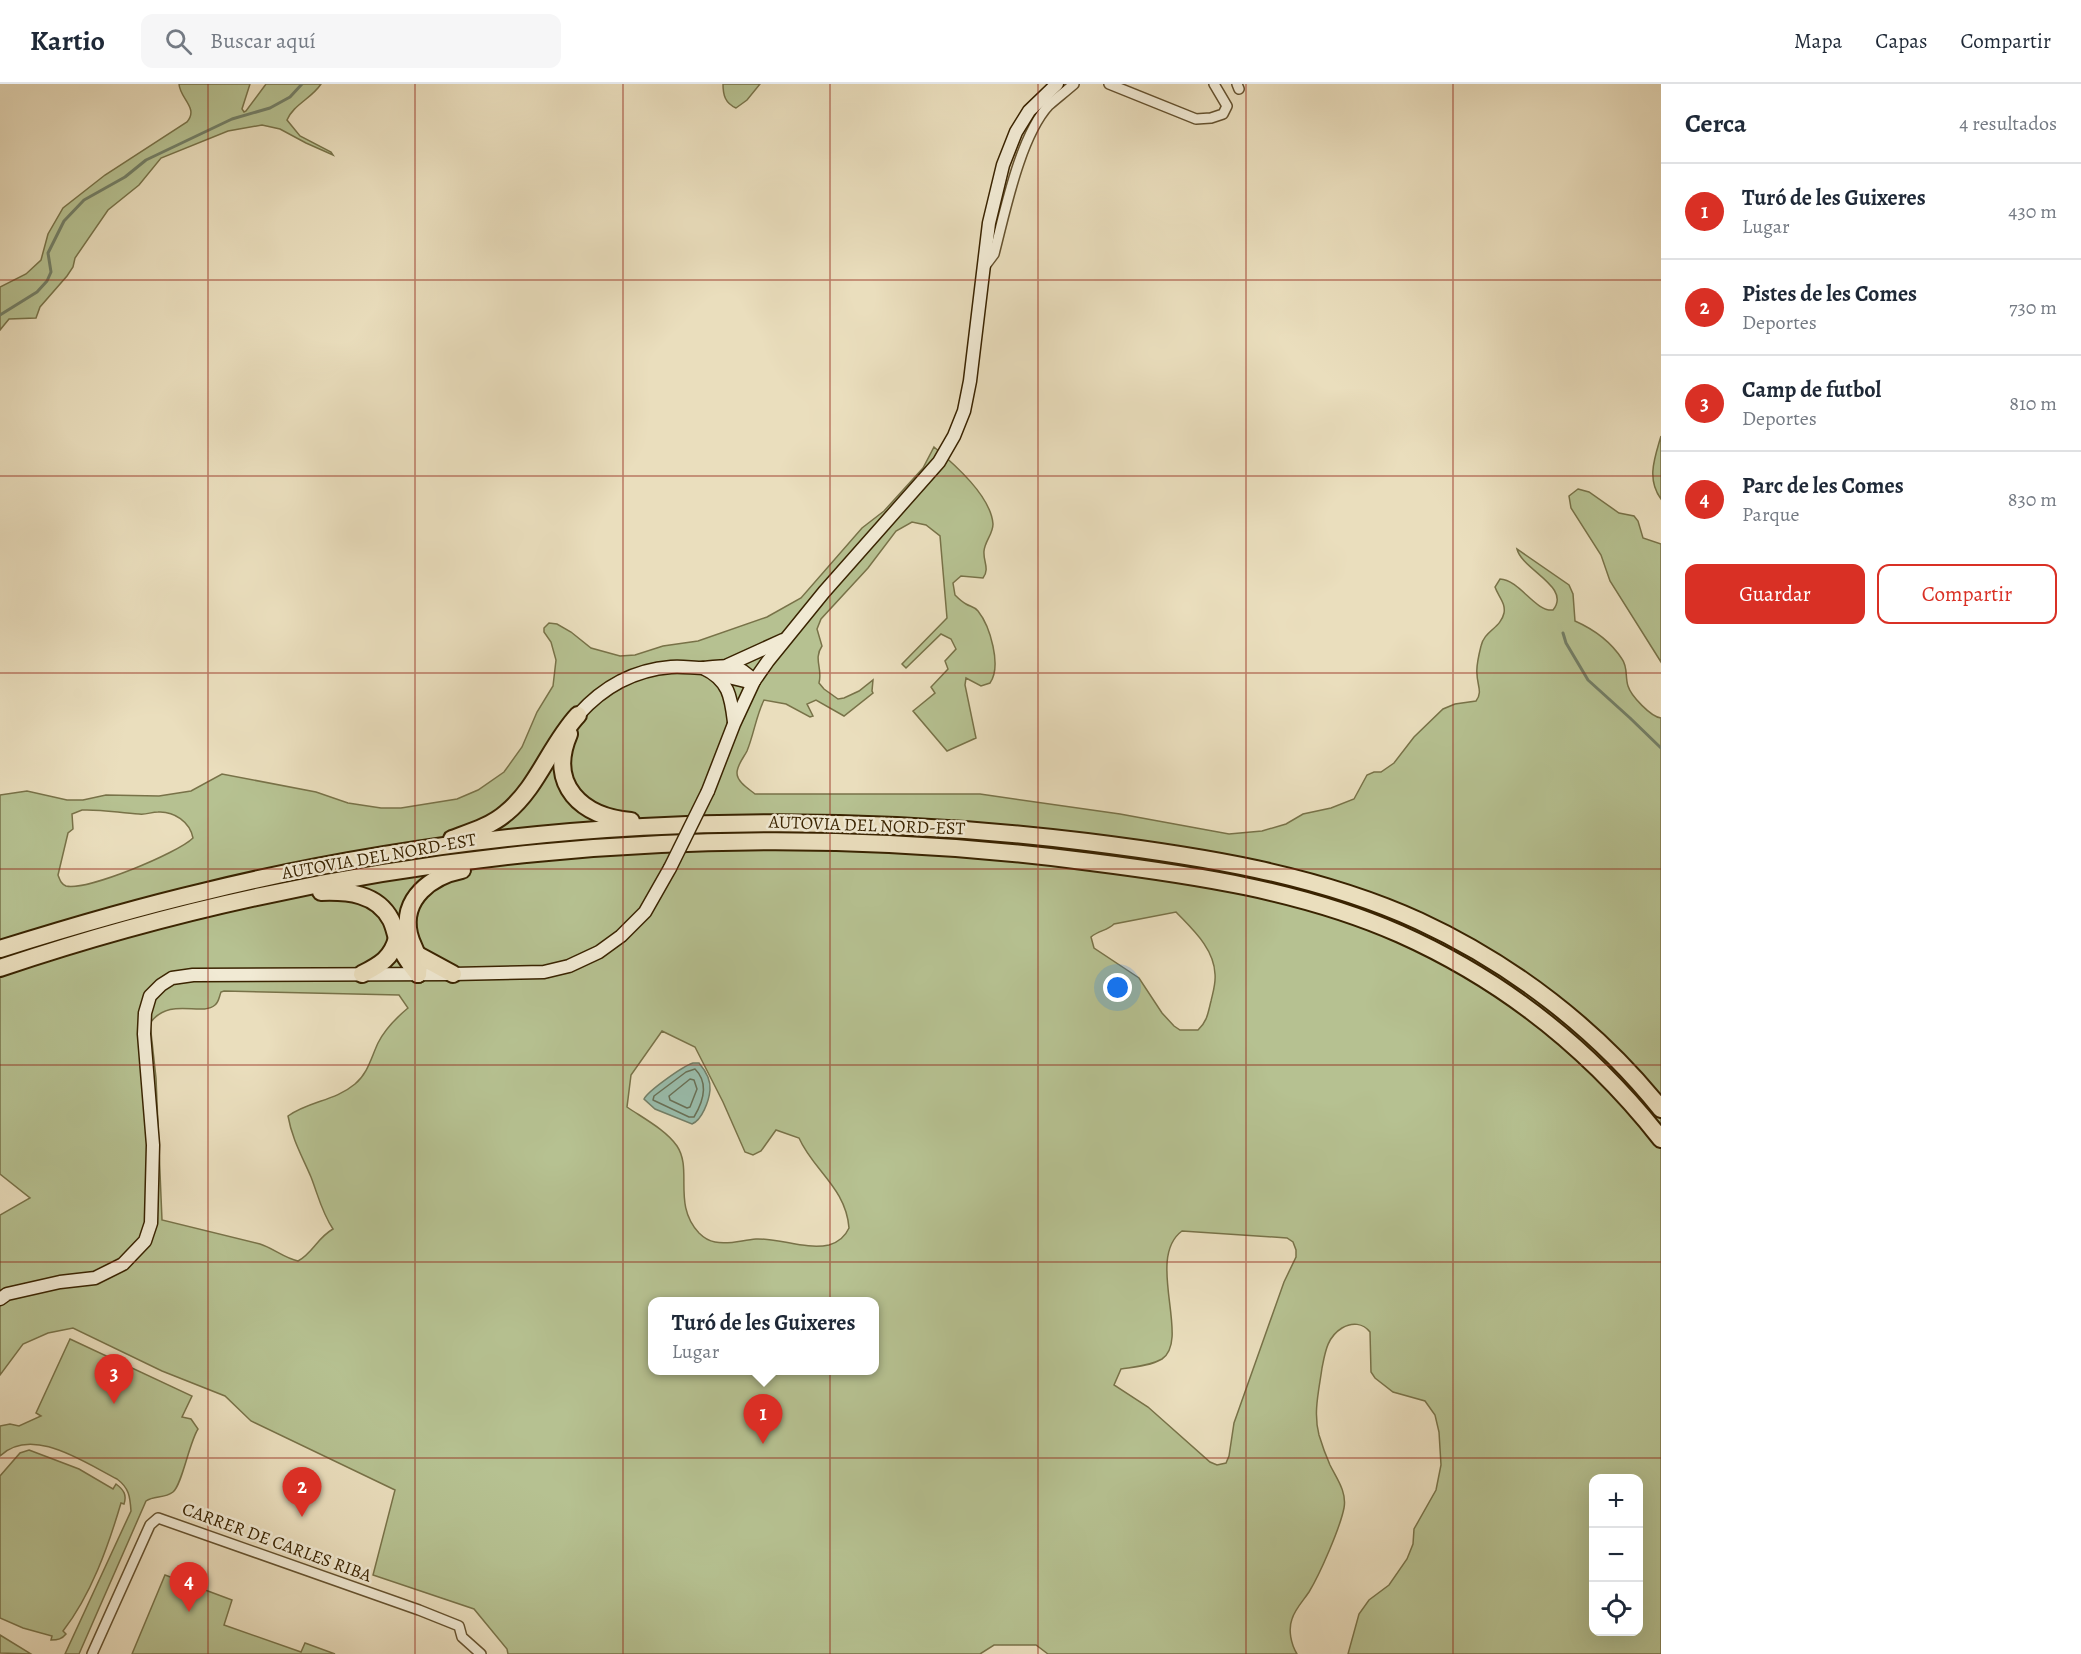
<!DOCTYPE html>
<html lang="es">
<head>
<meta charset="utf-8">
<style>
  body { margin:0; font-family:Alegreya,serif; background:#f6f6f7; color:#1f2937 }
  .controls { position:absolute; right:18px; bottom:18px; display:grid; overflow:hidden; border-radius:12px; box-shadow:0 6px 24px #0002 }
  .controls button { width:54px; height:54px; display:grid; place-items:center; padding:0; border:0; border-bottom:2px solid #e0e1e3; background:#fff; color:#1f2937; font:30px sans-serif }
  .you { position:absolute; left:1118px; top:904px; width:21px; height:21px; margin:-15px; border:4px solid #fff; border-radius:50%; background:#1a73e8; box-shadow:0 0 0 9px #1a73e833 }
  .badge { display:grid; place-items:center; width:39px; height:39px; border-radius:50%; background:#d93025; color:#fff; font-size:20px; font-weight:700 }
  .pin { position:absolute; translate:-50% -50px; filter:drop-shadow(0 2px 3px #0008) }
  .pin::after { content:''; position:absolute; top:32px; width:21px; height:18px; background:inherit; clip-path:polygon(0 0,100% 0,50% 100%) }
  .popup { position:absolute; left:648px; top:1213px; width:231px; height:78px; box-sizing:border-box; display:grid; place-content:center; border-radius:12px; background:#fff; filter:drop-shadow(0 2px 4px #0005); font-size:20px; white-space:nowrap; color:#747a83 }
  .popup b { font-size:22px; color:#1f2937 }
  .popup::after { content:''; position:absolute; left:50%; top:100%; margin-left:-12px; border:12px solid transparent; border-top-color:#fff }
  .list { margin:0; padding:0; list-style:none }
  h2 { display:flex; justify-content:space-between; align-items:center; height:78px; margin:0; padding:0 24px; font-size:26px }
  h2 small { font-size:20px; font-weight:400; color:#747a83 }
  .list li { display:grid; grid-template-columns:39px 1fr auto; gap:18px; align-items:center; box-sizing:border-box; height:96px; padding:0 24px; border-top:2px solid #e0e1e3 }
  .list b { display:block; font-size:22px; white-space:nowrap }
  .list p { margin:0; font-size:20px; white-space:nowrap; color:#747a83 }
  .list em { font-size:20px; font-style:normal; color:#747a83 }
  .actions { display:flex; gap:12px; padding:18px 24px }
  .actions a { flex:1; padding:14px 0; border:2px solid #d93025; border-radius:12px; text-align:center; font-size:21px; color:#d93025 }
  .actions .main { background:#d93025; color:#fff }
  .icon { flex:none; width:33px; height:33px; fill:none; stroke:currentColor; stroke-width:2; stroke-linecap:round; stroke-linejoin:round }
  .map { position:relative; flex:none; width:1661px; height:1570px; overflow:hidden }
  header { display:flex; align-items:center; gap:36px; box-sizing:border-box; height:84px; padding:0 30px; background:#fff; border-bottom:2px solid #e0e1e3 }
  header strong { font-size:28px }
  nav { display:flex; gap:33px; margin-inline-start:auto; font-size:21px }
  .search { width:420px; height:54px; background:#f6f6f7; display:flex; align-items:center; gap:15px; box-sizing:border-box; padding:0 21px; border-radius:12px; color:#747a83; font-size:22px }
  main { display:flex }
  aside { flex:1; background:#fff }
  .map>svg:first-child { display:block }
</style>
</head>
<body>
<header>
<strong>Kartio</strong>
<div class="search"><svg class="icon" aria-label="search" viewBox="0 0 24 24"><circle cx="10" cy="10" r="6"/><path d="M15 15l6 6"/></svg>Buscar aquí</div>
<nav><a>Mapa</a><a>Capas</a><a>Compartir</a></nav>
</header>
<main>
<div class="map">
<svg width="1661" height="1570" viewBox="0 0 1661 1570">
  <rect width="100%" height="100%" fill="#eadebd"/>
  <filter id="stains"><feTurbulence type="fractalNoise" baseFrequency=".00333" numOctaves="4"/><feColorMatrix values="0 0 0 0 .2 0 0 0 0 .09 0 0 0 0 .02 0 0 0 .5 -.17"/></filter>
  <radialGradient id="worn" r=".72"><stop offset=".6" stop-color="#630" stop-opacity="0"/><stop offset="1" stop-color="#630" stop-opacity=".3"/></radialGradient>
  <!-- green -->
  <g fill="#b6c191" stroke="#787248" stroke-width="1.5" fill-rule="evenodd">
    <path d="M179,0H250L242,25L244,28L246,27L266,0H321C312,14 293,21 287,36L300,52L331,68L333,71L306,59L280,45L262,41L228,47L161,74L139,101L108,126L75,174L73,183L67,192L40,223L36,234L9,235L0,246V203L26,190L41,176L48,150L63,124L105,91L187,38C199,24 180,15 179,0Z"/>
    <path d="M723,0H760L747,16L736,24C725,19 723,11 723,0Z"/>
    <path d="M1661,352V415C1646,395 1655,373 1661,352Z"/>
    <path d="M934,363C954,380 991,412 993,440C993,450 985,457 984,467C983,477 990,485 983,494L961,492L953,499L955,511C958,514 962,518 966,520C971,523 974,522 978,527C990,542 1002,582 990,599L981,602L966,594L965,601L976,654L947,667L913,627L935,609L931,603L948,585L945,577L956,565L951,555L941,550L906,584L902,580L947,534L940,452L926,441L912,438L896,447L868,484L821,535L817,545L822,562C813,575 823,585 819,599L824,605L838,615L844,614L859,607L873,596L872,607L873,609L844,632L816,616L807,620L813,632L810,633L786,620L764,616C756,632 754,650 747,667C744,673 737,681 737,689C737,698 749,705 755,710H980L1120,730L1229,750L1262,747L1286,740L1303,730L1331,724L1354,715L1367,691L1374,688H1381L1394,679L1414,653L1443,625L1455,620L1476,617C1483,608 1477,601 1477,590C1476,583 1479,570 1481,562C1484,547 1501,544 1504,529C1506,519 1498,512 1495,503L1500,495C1520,496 1535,528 1553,526C1572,503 1522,486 1517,465L1569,501L1573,510L1575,537C1593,545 1611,558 1622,575C1628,583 1625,593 1628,602C1631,612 1651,633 1661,634V1570H1348L1359,1530L1369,1516L1389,1501L1407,1475L1413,1460L1414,1445L1436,1406L1441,1381L1439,1348L1435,1331L1425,1317L1393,1308L1375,1294L1371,1288L1370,1248C1363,1239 1352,1238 1342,1244C1327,1253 1325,1269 1322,1284C1319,1306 1313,1329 1319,1351C1322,1361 1326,1372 1330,1381C1337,1395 1347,1408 1344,1424C1340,1444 1320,1490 1309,1508C1303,1517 1295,1525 1292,1535C1288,1546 1291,1560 1297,1570H1048L1036,1561H994L980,1570H508L507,1565L474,1525L373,1491L395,1406L251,1337L225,1312L162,1287L73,1244L48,1249L23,1260L0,1291V1131L30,1114L0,1090V711L27,707L67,716H83L106,711L159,712L191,707L222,690L316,708L348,719L381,724H401L457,715L478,706L504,688L522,663L537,628L553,602L556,576L551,558L544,548V544L549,539L557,540L571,548L591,564L620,572L635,571L663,562L698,557L767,533L801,514L862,444L884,427L923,384ZM82,726C101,725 120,729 139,730C146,731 151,728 158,728C174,727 190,738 193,754C178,769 87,807 66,802C61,800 60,796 58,791L68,749L73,745L72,730ZM1176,828C1192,845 1214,864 1215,890C1216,899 1213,908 1211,917C1208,929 1207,938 1198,946H1180L1174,942L1162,929L1139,894L1094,864L1091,853C1099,846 1107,847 1114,840ZM224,907L399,911L408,924C396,934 385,945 378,959C371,974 368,989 355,1000C335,1017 309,1017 288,1032C292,1055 302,1072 311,1093C318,1111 322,1129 333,1145C317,1154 313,1169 298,1177C284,1174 273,1164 260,1160L162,1136L156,994L150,939C170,912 201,933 215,921C219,918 219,913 221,908ZM662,947L695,963L723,1018L745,1068L753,1071L761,1067L776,1046L799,1054C813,1086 846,1104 849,1144C845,1153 839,1158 829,1161C805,1166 780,1154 756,1155C742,1156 729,1161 715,1158C709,1157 704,1154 699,1149C672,1120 693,1086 677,1062C666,1046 643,1034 627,1023L631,991ZM1182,1147L1287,1154L1293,1158L1296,1166V1173L1284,1198L1234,1339L1229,1372L1226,1379L1217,1381L1210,1378L1148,1323L1114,1301L1121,1285C1134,1283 1150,1282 1162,1275C1191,1256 1145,1174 1182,1147ZM652,1218H874V1286H652ZM1594,1394H1638V1548H1594Z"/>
    <path d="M1578,405L1589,408L1619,429L1634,432L1638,437L1643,454L1661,460V578L1610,497L1601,471L1571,424L1569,412Z"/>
    <path d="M70,1255L192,1312L182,1333L191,1335L198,1345C189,1359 182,1401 173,1408C164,1415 154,1411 146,1417L79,1570H65L131,1427C130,1412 129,1404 117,1395C85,1379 32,1341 0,1372V1342L10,1340L19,1342L41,1332L36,1329Z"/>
    <path d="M29,1366L79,1385L113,1405L116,1400C124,1406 127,1411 124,1420L121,1419C108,1463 91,1511 63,1547L66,1550C62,1555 58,1556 51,1556L52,1552L23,1544L0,1534V1392L20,1369Z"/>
    <path d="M165,1491L232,1516L224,1541L301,1568L305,1559L335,1570H132Z"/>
    <path d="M0,1551L31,1570L0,1569Z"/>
  </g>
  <!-- water -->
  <path fill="#99bdac" stroke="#737f67" stroke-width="1.5" d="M693,979H699C705,986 711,996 710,1006C709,1017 702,1036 692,1040L655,1025L644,1015C648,1007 683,982 693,979Z"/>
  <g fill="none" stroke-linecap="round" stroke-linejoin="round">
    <!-- shore -->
    <g stroke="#697056" stroke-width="1.5">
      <path d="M695,985C709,999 703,1018 694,1033H689L653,1016L654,1012L686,988Z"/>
      <path d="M690,995L694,996L697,1005L690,1023L687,1024L670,1016L669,1012Z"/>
    </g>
    <!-- stream -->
    <g stroke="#737f67" stroke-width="3">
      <path d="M0,231L37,208L47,197L51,188L48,169L64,137L84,116L125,93L146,76L232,35L270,24L290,13L302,0"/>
      <path d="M1563,549L1566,559L1588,596L1630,634L1661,664"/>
    </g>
    <!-- street casing -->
    <g stroke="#65522f" stroke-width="12">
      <g id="street">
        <path d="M1109,0L1196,35L1211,34L1223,30L1227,22L1214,0"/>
        <path d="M1237,0L1239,5"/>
        <path d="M985,182L994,170C1005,128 1020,52 1049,21C1057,14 1066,7 1074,0"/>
        <path d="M92,1570L150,1441L158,1434L419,1526L459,1542L462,1553L481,1570"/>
      </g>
    </g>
    <!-- secondary casing -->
    <g stroke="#392300" stroke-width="15">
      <g id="secondary">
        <path d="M728,581L783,556"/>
        <path d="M703,584C729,596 731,613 734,638"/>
        <path d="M716,590L745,597H754"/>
        <path d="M578,631C603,603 633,586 671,583C682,582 693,584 704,584C727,582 736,577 754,597"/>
        <path d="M708,707L734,640L754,597L768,577L824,508L939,378L954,352L964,327L970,297L989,139L1003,81L1016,48L1029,27L1057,0"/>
        <path d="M0,1215L7,1210L60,1198L95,1194L123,1180L145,1157L151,1139L153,1061L144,950L145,929L150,912L161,901L172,894L193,891L453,890L544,888L569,882L599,868L621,852L645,828L670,784"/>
      </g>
    </g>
    <!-- highway casing -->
    <g stroke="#392300" stroke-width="20">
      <g id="highway">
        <path d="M569,650C547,701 582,733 631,737"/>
        <path d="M452,755C471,748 491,742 506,729C538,703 550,661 578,631"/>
        <path d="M321,808C347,807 377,809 391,836C395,844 396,854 400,862C404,873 411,881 418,890"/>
        <path d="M0,865C67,844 135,824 203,808C491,737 794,722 1087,758C1199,772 1316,790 1419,837C1512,880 1597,945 1661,1025"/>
        <path d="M418,871L453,890"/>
        <path d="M0,884C349,766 726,730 1091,778C1194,791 1303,807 1400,850C1503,896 1591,966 1661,1055"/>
        <path d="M362,890C380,881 392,874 397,854"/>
        <path d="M418,890C421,869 413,867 409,850C401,814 432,792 462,786"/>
      </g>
    </g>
    <!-- street -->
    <use href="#street" stroke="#f1ead4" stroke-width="9"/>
    <!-- secondary -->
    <use href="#secondary" stroke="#f1ead4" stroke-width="12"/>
    <!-- highway -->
    <use href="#highway" stroke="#eadebd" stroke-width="16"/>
    <!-- secondary-bridge casing -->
    <g stroke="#392300" stroke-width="15" stroke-linecap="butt">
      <path id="secondary-bridge" d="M670,784L708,707"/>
    </g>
    <!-- secondary-bridge -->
    <use href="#secondary-bridge" stroke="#f1ead4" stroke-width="12"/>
  </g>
  <!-- grid -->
  <path fill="none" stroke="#8f2418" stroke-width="1.5" stroke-opacity="0.55" d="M208,0V1570M415,0V1570M623,0V1570M830,0V1570M1038,0V1570M1246,0V1570M1453,0V1570M0,196H1661M0,392H1661M0,589H1661M0,785H1661M0,981H1661M0,1178H1661M0,1374H1661"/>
  <g text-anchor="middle" stroke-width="5" stroke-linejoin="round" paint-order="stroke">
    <!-- street labels -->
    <g font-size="18" fill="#392300" stroke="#f1ead4">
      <text transform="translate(867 741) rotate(2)" y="6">AUTOVIA DEL NORD-EST</text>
      <text transform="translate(379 772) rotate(-10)" y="6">AUTOVIA DEL NORD-EST</text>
      <text transform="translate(277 1458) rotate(20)" y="6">CARRER DE CARLES RIBA</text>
    </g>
  </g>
  <rect width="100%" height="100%" filter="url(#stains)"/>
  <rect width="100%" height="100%" fill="url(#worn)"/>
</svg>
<div class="controls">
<button>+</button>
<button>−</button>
<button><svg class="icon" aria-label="locate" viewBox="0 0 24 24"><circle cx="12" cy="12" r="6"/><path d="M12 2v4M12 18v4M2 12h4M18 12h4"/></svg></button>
</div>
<div class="you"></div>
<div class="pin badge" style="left:763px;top:1360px">1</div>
<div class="popup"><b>Turó de les Guixeres</b>Lugar</div>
<div class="pin badge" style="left:302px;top:1433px">2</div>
<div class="pin badge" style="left:114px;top:1320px">3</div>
<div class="pin badge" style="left:189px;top:1528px">4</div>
</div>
<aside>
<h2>Cerca<small>4 resultados</small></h2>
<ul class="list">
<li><span class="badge">1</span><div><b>Turó de les Guixeres</b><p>Lugar</p></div><em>430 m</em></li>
<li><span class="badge">2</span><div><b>Pistes de les Comes</b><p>Deportes</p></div><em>730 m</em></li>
<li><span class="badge">3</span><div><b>Camp de futbol</b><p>Deportes</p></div><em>810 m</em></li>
<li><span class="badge">4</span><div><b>Parc de les Comes</b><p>Parque</p></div><em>830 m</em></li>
</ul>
<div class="actions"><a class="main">Guardar</a><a>Compartir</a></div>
</aside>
</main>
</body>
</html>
